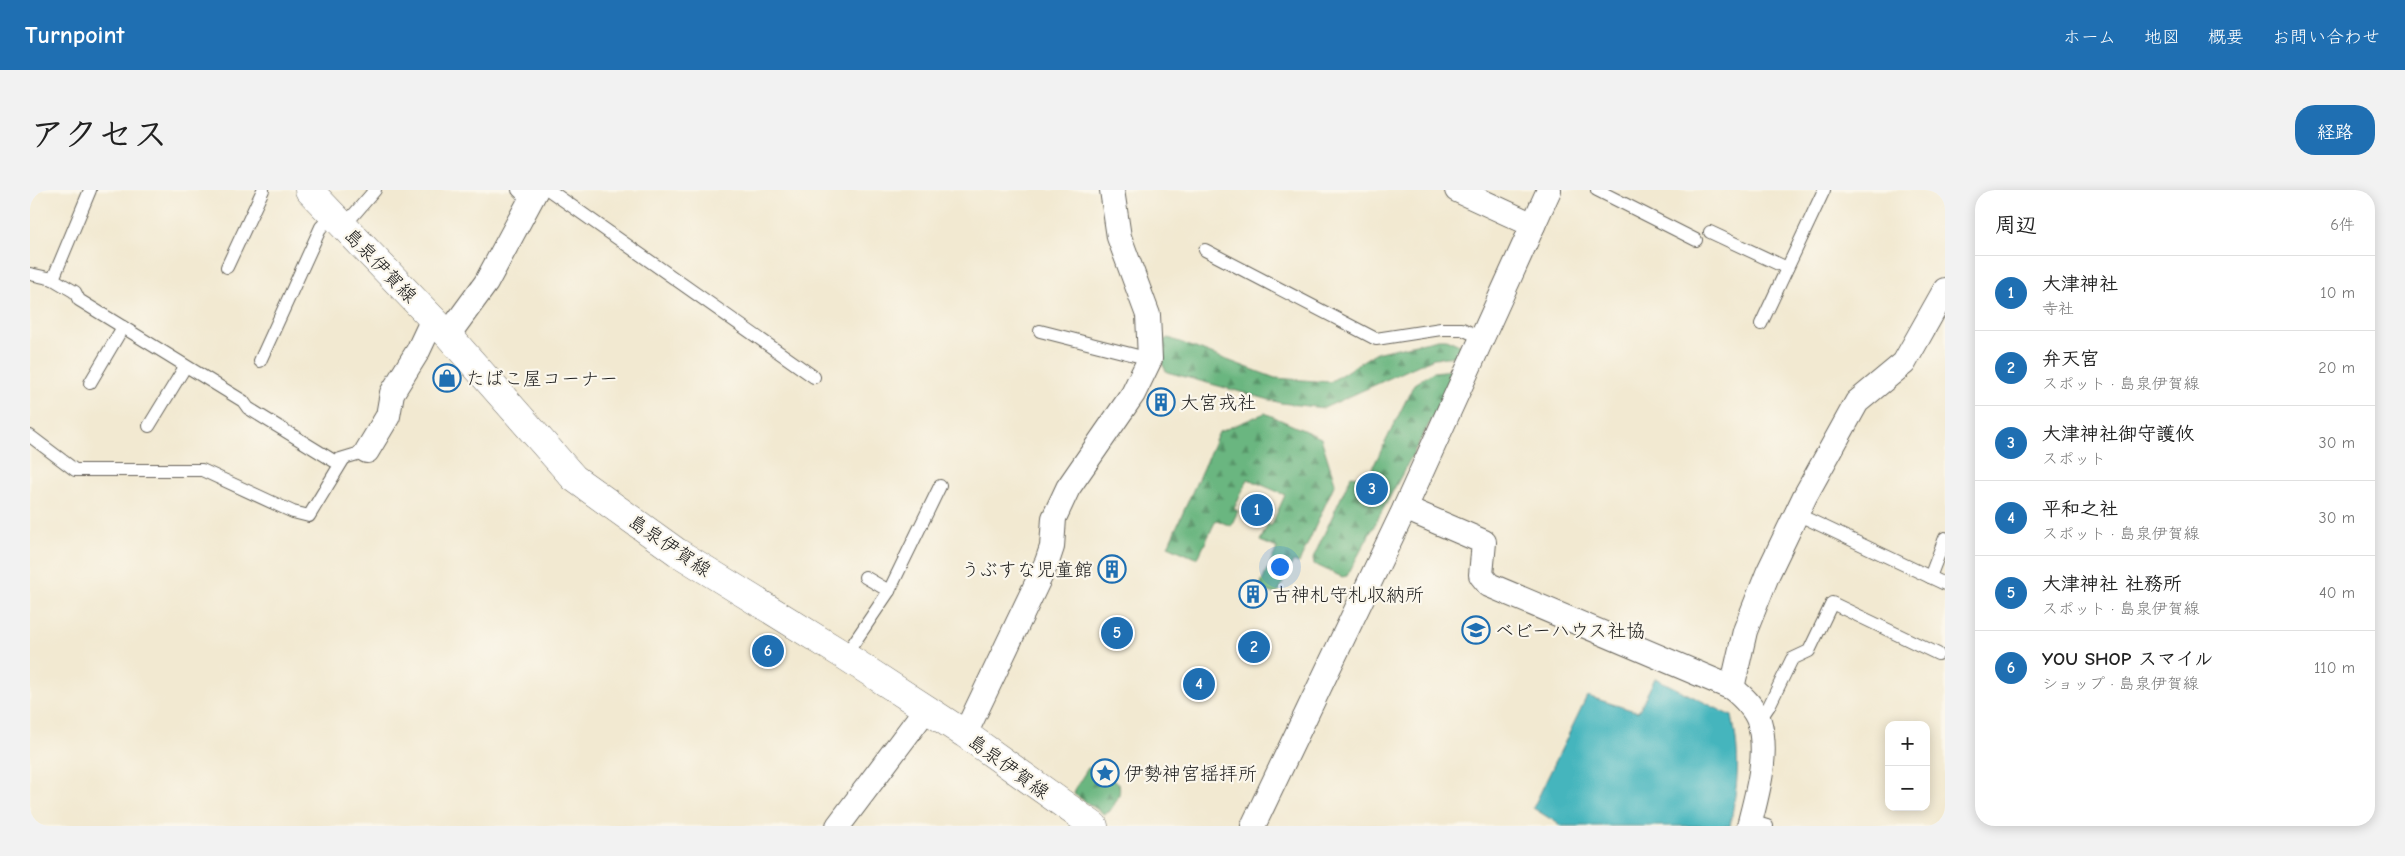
<!DOCTYPE html>
<html lang="ja">
<head>
<meta charset="utf-8">
<style>
  body { margin:0; font-family:"Comic Neue","Klee One",sans-serif; background:#f2f2f2; color:#222 }
  .controls { position:absolute; right:15px; bottom:15px; display:grid; overflow:hidden; border-radius:10px; box-shadow:0 2px 12px #0003 }
  .controls button { width:45px; height:45px; display:grid; place-items:center; padding:0; border:0; border-bottom:1px solid #e0e0e0; background:#fff; color:#222; font:25px sans-serif }
  .you { position:absolute; left:1249px; top:376px; width:18px; height:18px; margin:-12px; border:4px solid #fff; border-radius:50%; background:#1a73e8; box-shadow:0 0 0 8px #1a73e833 }
  .badge { display:grid; place-items:center; width:32px; height:32px; border-radius:50%; background:#1f6fb2; color:#fff; font-size:16px; font-weight:700 }
  .pin { position:absolute; translate:-50% -50%; border:2px solid #fff; box-shadow:0 1px 5px #0006 }
  .list { margin:0; padding:0; list-style:none }
  h2 { display:flex; justify-content:space-between; align-items:center; height:65px; margin:0; padding:0 20px; font-size:21px }
  h2 small { font-size:16px; font-weight:400; color:#767676 }
  .list li { display:grid; grid-template-columns:32px 1fr auto; gap:15px; align-items:center; box-sizing:border-box; height:75px; padding:0 20px; border-top:1px solid #e0e0e0 }
  .list b { display:block; font-size:19px; white-space:nowrap }
  .list p { margin:0; font-size:16px; white-space:nowrap; color:#767676 }
  .list em { font-size:16px; font-style:normal; color:#767676 }
  .map { position:relative; flex:none; width:1915px; height:636px; overflow:hidden; border-radius:20px }
  header { display:flex; align-items:center; gap:30px; box-sizing:border-box; height:70px; padding:0 25px; background:#1f6fb2; color:#fff }
  header strong { font-size:24px }
  nav { display:flex; gap:28px; margin-inline-start:auto; font-size:18px }
  .intro { display:flex; align-items:center; justify-content:space-between; box-sizing:border-box; height:120px; padding:0 30px }
  h1 { margin:0; font-size:35px }
  .button { padding:12px 22px; border-radius:20px; background:#1f6fb2; color:#fff; font-size:18px; font-weight:700 }
  main { display:flex; gap:30px; padding:0 30px }
  aside { flex:1; background:#fff; border-radius:20px; box-shadow:0 2px 12px #0003 }
  .map>svg:first-child { display:block }
</style>
</head>
<body>
<header>
<strong>Turnpoint</strong>
<nav><a>ホーム</a><a>地図</a><a>概要</a><a>お問い合わせ</a></nav>
</header>
<div class="intro"><h1>アクセス</h1><a class="button">経路</a></div>
<main>
<div class="map">
<svg width="1915" height="636" viewBox="0 0 1915 636">
  <defs>
    <pattern id="forest-firs" width="22" height="20" patternUnits="userSpaceOnUse" patternTransform="scale(1.25)"><rect width="22" height="20" fill="#6ab680"/><path d="M5 1l3.5 6h-7zM16 11l3.5 6h-7z" fill="#569368"/></pattern>
  </defs>
  <rect width="100%" height="100%" fill="#fbf7ec"/>
  <filter id="ink" filterUnits="userSpaceOnUse"><feTurbulence type="fractalNoise" baseFrequency=".02" numOctaves="2"/><feDisplacementMap in="SourceGraphic" scale="10" xChannelSelector="R" yChannelSelector="G"/><feConvolveMatrix kernelMatrix="1 2 1 2 8 2 1 2 1" color-interpolation-filters="sRGB"/></filter>
  <filter id="wash" filterUnits="userSpaceOnUse"><feTurbulence type="fractalNoise" baseFrequency=".0096" numOctaves="4" result="noise"/><feDisplacementMap in="SourceGraphic" scale="20" xChannelSelector="R" yChannelSelector="G"/><feGaussianBlur stdDeviation="1.12" result="paint"/><feColorMatrix in="noise" values="0 0 0 0 0 0 0 0 0 0 0 0 0 0 0 0 0 1.4 0 .05"/><feComposite in="paint" operator="in"/></filter>
  <g filter="url(#wash)">
    <rect width="100%" height="100%" fill="#f2e9d1"/>
    <!-- forest -->
    <g fill="url(#forest-firs)" stroke="#43694e">
      <path d="M1139,148L1245,188L1300,192L1345,163L1408,149H1416L1432,156L1433,163L1430,166L1404,168L1294,218L1251,213L1137,182C1129,172 1131,163 1133,151Z"/>
      <path d="M1421,180L1424,188L1317,386L1312,387L1284,374L1283,368L1321,286L1331,287L1340,283L1384,194L1403,182Z"/>
      <path d="M1235,223L1291,248L1305,293L1269,373L1263,371L1249,401L1244,404L1232,399L1231,394L1247,358L1230,351L1238,334L1241,336L1255,305L1218,289L1204,319L1208,321L1201,336L1186,330L1169,366L1165,368L1138,356L1189,242Z"/>
      <path d="M1058,578H1064L1089,594C1092,604 1085,614 1079,622L1074,624L1044,604L1046,597Z"/>
    </g>
    <!-- water -->
    <path fill="#45b5bd" stroke="#30686c" d="M1625,488L1702,526C1711,571 1708,591 1700,636H1532L1503,618L1557,506L1608,522Z"/>
  </g>
  <g filter="url(#ink)">
    <g fill="none" stroke-linecap="round" stroke-linejoin="round">
      <!-- lane casing -->
      <g stroke="#67645b" stroke-width="14">
        <g id="lane">
          <path d="M60,0L23,89L45,102L49,110L213,211L218,218L304,271L337,261"/>
          <path d="M488,0L501,13"/>
          <path d="M519,0L784,187"/>
          <path d="M1567,0L1666,50"/>
          <path d="M314,36L345,0"/>
          <path d="M1680,42L1757,78"/>
          <path d="M1175,60L1346,149L1411,139H1432L1452,148"/>
          <path d="M197,77L233,0"/>
          <path d="M0,84L23,89"/>
          <path d="M1731,134L1794,0"/>
          <path d="M1010,141L1120,169"/>
          <path d="M230,171L291,37L303,25"/>
          <path d="M60,193L93,137"/>
          <path d="M119,236L155,177"/>
          <path d="M0,246L45,280H172L263,322L279,326L313,270"/>
          <path d="M1767,324L1915,394"/>
          <path d="M835,387L859,401"/>
          <path d="M1900,387L1915,348"/>
          <path d="M815,466L859,401L910,296"/>
          <path d="M1729,531L1739,516L1762,469L1779,461L1802,413L1908,464"/>
          <path d="M1720,631L1737,636"/>
        </g>
      </g>
      <!-- street casing -->
      <g stroke="#67645b" stroke-width="26">
        <g id="street">
          <path d="M1427,0L1503,35"/>
          <path d="M418,145L456,93L506,0"/>
          <path d="M337,261L358,226L362,203L388,161L403,129"/>
          <path d="M1375,318L1454,352L1451,385L1459,395L1702,498C1713,507 1724,517 1729,531C1739,565 1727,604 1719,636"/>
          <path d="M1702,498L1715,441L1738,383L1775,306L1827,212L1874,173L1915,100"/>
          <path d="M935,544L1017,372L1022,357L1024,328L1038,298L1103,204L1120,169L1118,125L1089,47L1082,0"/>
          <path d="M808,636L896,519"/>
          <path d="M1223,636L1375,318L1519,0"/>
        </g>
      </g>
      <!-- secondary casing -->
      <g stroke="#67645b" stroke-width="29">
        <path id="secondary" d="M279,0L418,145L544,288L647,362L815,466L935,544L1064,636"/>
      </g>
      <!-- lane -->
      <use href="#lane" stroke="#fff" stroke-width="12"/>
      <!-- street -->
      <use href="#street" stroke="#fff" stroke-width="24"/>
      <!-- secondary -->
      <use href="#secondary" stroke="#fff" stroke-width="28"/>
    </g>
  </g>
  <!-- icons -->
  <defs>
    <g id="shop-ring" transform="scale(1.4375)"><circle r="9.5" fill="#fbf7ec" stroke="#1f6fb2" stroke-width="1.5"/><path d="M-5-2.5h2.3a2.7 3.5 0 0 1 5.4 0H5L5.5 6h-11ZM-1.5-2.5h3a1.5 2.3 0 0 0-3 0Z" fill="#1f6fb2"/></g>
    <g id="building-ring" transform="scale(1.4375)"><circle r="9.5" fill="#fbf7ec" stroke="#1f6fb2" stroke-width="1.5"/><path d="M-4-6H4V6H1V3H-1V6H-4ZM-2.5-4.3h1.7v1.8h-1.7ZM.8-4.3h1.7v1.8H.8ZM-2.5-1h1.7V.8h-1.7ZM.8-1h1.7V.8H.8Z" fill="#1f6fb2"/></g>
    <g id="school-ring" transform="scale(1.4375)"><circle r="9.5" fill="#fbf7ec" stroke="#1f6fb2" stroke-width="1.5"/><path d="M0-5L7-2L0 1L-7-2ZM-4 1L0 2.5L4 1V4Q0 6-4 4Z" fill="#1f6fb2"/></g>
    <g id="sight-ring" transform="scale(1.4375)"><circle r="9.5" fill="#fbf7ec" stroke="#1f6fb2" stroke-width="1.5"/><path d="M0-6L1.8-2.2L6-1.7L2.9 1.2L3.7 5.4L0 3.3L-3.7 5.4L-2.9 1.2L-6-1.7L-1.8-2.2Z" fill="#1f6fb2"/></g>
  </defs>
  <g fill-rule="evenodd">
    <use href="#shop-ring" x="417" y="188"/>
    <use href="#building-ring" x="1131" y="212"/>
    <use href="#building-ring" x="1082" y="379"/>
    <use href="#building-ring" x="1223" y="404"/>
    <use href="#school-ring" x="1446" y="440"/>
    <use href="#sight-ring" x="1075" y="583"/>
  </g>
  <g text-anchor="middle" stroke-width="4.5" stroke-linejoin="round" paint-order="stroke">
    <!-- street labels -->
    <g font-size="19" fill="#1c1c1c" stroke="#fbf7ec">
      <text transform="translate(351 75) rotate(46)" y="7">島泉伊賀線</text>
      <text transform="translate(640 355) rotate(34)" y="7">島泉伊賀線</text>
      <text transform="translate(979 576) rotate(36)" y="7">島泉伊賀線</text>
    </g>
    <!-- poi labels -->
    <g font-size="19" fill="#1c1c1c" stroke="#fbf7ec" text-anchor="start">
      <text x="436" y="195">たばこ屋コーナー</text>
      <text x="1150" y="219">大宮戎社</text>
      <text x="1063" y="386" text-anchor="end">うぶすな児童館</text>
      <text x="1242" y="411">古神札守札収納所</text>
      <text x="1465" y="447">ベビーハウス社協</text>
      <text x="1094" y="590">伊勢神宮揺拝所</text>
    </g>
  </g>
</svg>
<div class="controls">
<button>+</button>
<button>−</button>
</div>
<div class="you"></div>
<div class="pin badge" style="left:1227px;top:320px">1</div>
<div class="pin badge" style="left:1224px;top:457px">2</div>
<div class="pin badge" style="left:1342px;top:299px">3</div>
<div class="pin badge" style="left:1169px;top:494px">4</div>
<div class="pin badge" style="left:1087px;top:443px">5</div>
<div class="pin badge" style="left:738px;top:461px">6</div>
</div>
<aside>
<h2>周辺<small>6件</small></h2>
<ul class="list">
<li><span class="badge">1</span><div><b>大津神社</b><p>寺社</p></div><em>10 m</em></li>
<li><span class="badge">2</span><div><b>弁天宮</b><p>スポット · 島泉伊賀線</p></div><em>20 m</em></li>
<li><span class="badge">3</span><div><b>大津神社御守護攸</b><p>スポット</p></div><em>30 m</em></li>
<li><span class="badge">4</span><div><b>平和之社</b><p>スポット · 島泉伊賀線</p></div><em>30 m</em></li>
<li><span class="badge">5</span><div><b>大津神社 社務所</b><p>スポット · 島泉伊賀線</p></div><em>40 m</em></li>
<li><span class="badge">6</span><div><b>YOU SHOP スマイル</b><p>ショップ · 島泉伊賀線</p></div><em>110 m</em></li>
</ul>
</aside>
</main>
</body>
</html>
